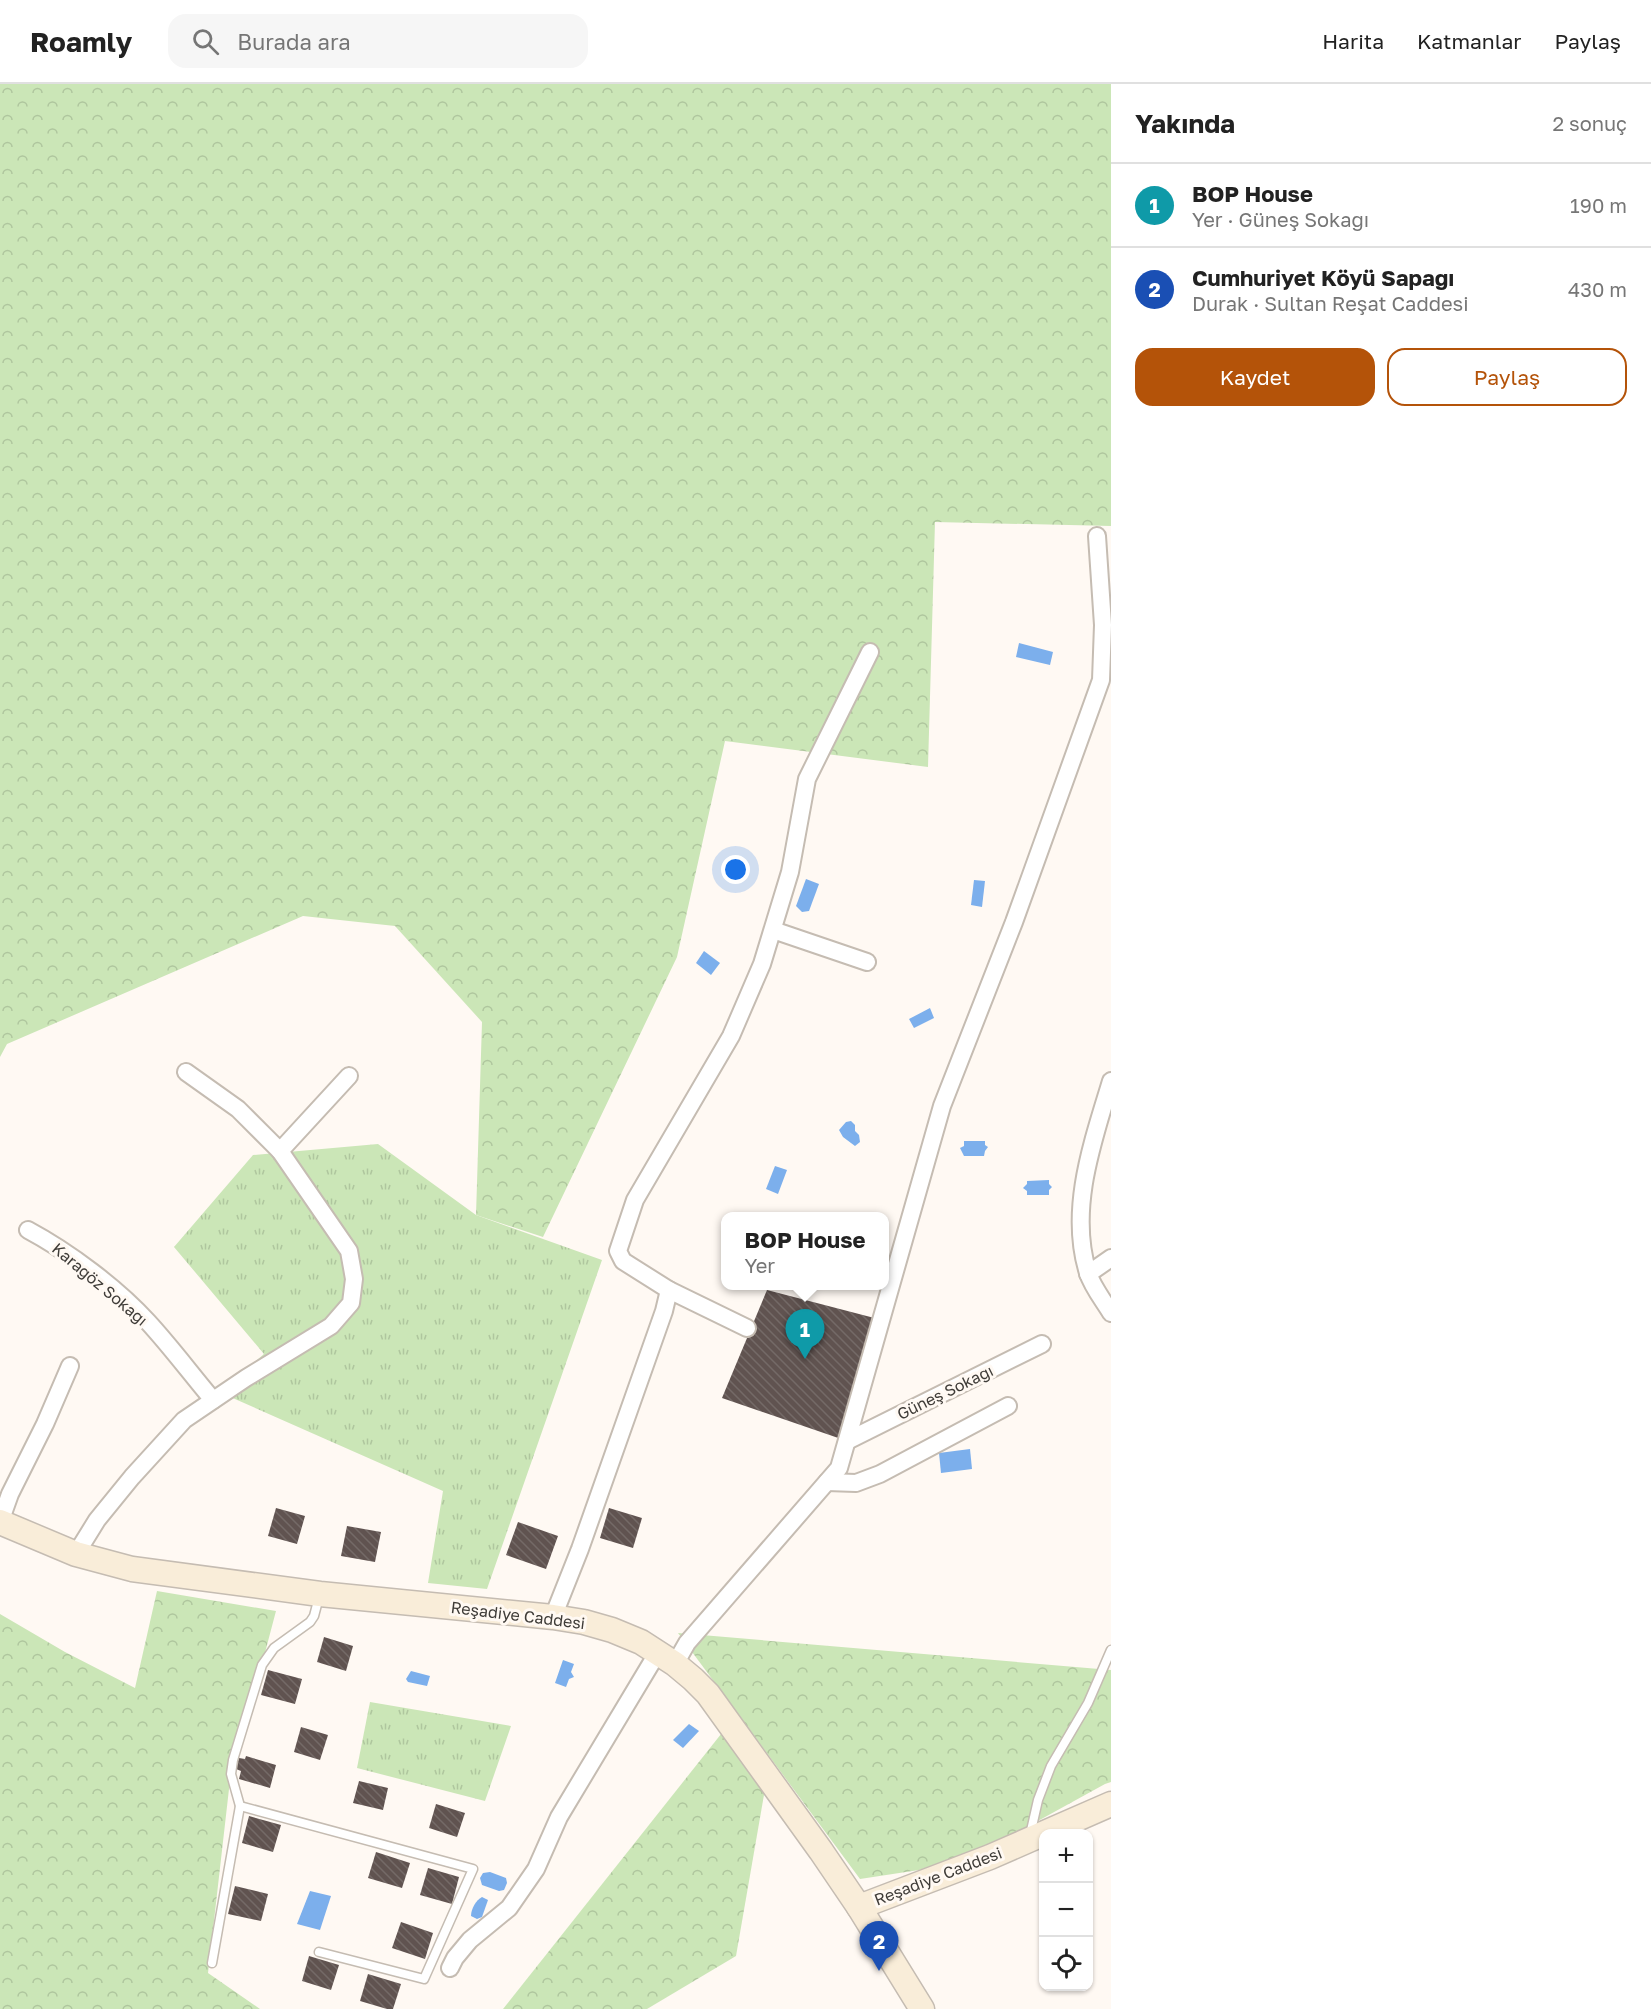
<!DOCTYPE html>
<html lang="tr">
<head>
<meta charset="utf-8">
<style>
  body { margin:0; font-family:"Golos Text",sans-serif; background:#f6f6f6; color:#222 }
  .controls { position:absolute; right:18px; bottom:18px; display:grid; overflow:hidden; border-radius:12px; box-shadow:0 2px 4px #0004 }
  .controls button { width:54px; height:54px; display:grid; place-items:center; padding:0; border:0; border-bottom:2px solid #e0e0e0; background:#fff; color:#222; font:30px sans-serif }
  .you { position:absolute; left:736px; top:786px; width:21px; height:21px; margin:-15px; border:4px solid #fff; border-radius:50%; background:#1a73e8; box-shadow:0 0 0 9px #1a73e833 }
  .badge { display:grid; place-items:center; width:39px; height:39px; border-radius:50%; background:#b45309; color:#fff; font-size:20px; font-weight:700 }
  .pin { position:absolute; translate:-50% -50px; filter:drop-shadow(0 2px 3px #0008) }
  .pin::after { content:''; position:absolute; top:32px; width:21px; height:18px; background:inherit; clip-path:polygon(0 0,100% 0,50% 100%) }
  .popup { position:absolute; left:721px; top:1128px; width:168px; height:78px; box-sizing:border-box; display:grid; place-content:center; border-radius:12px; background:#fff; filter:drop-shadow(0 2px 4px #0005); font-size:20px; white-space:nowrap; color:#767676 }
  .popup b { font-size:22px; color:#222 }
  .popup::after { content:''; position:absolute; left:50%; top:100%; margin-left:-12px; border:12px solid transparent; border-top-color:#fff }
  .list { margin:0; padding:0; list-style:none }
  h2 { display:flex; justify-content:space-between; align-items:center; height:78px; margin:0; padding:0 24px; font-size:26px }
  h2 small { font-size:20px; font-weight:400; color:#767676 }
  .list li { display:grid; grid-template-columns:39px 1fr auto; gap:18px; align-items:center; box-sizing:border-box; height:84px; padding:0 24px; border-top:2px solid #e0e0e0 }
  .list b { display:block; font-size:22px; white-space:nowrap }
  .list p { margin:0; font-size:20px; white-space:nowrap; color:#767676 }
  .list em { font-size:20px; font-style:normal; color:#767676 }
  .actions { display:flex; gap:12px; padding:18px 24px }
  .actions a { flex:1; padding:14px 0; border:2px solid #b45309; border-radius:18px; text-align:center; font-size:21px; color:#b45309 }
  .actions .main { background:#b45309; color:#fff }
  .icon { flex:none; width:33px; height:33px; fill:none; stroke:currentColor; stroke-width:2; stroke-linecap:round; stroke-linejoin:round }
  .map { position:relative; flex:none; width:1111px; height:1925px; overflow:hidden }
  header { display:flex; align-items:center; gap:36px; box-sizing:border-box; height:84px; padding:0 30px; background:#fff; border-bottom:2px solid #e0e0e0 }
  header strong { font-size:28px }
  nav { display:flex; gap:33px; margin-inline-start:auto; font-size:21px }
  .search { width:420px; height:54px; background:#f6f6f6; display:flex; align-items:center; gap:15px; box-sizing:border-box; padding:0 21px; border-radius:18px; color:#767676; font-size:22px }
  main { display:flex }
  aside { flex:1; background:#fff }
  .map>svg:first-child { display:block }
</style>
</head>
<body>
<header>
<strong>Roamly</strong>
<div class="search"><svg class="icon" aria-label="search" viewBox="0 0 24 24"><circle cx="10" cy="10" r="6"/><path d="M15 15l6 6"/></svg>Burada ara</div>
<nav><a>Harita</a><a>Katmanlar</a><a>Paylaş</a></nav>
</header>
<main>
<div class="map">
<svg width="1111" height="1925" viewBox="0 0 1111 1925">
  <defs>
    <pattern id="grass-tufts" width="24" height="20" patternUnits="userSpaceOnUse" patternTransform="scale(1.5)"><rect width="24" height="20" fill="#cbe6b7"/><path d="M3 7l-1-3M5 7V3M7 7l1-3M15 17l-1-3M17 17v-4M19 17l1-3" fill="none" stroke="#afc69e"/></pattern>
    <pattern id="forest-crowns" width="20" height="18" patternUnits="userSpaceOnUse" patternTransform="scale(1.5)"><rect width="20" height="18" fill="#cbe6b7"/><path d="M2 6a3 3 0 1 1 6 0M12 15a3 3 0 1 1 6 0" fill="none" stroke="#afc69e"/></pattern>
    <pattern id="building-back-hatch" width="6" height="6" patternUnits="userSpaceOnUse" patternTransform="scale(1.5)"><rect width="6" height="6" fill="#605350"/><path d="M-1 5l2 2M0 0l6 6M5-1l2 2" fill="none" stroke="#746a67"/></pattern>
  </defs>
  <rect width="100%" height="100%" fill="#fff9f3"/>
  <!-- grass -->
  <g fill="url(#grass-tufts)">
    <path d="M378,1060L476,1131L602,1176L487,1505L428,1499L443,1407L219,1308L264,1270L174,1163L253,1071Z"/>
    <path d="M370,1618L511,1642L485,1717L357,1684Z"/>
  </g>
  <!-- forest -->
  <g fill="url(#forest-crowns)">
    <path d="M0,0H1111V442L935,438L928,683L725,657L677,873L543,1153L476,1131L482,938L395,842L303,832L7,960L0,973Z"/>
    <path d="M157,1507L276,1527L229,1705L208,1889L260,1925H0V1530L65,1568L135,1604Z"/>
    <path d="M678,1549L1111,1586V1698L1105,1700L989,1764L919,1786L860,1795Z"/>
    <path d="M729,1640L765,1705L736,1872L647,1925H503Z"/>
  </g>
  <!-- water -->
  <g fill="#7cafec">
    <path d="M1019,559L1053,568L1050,581L1016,573Z"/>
    <path d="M806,795L819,800L809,827L802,828L796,822Z"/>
    <path d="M974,796L985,797L982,823L971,821Z"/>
    <path d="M704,867L720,879L711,891L696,879Z"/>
    <path d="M930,924L934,934L914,944L909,935Z"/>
    <path d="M851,1037L855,1041V1047L859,1051L860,1058L855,1062L843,1053L839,1046L846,1038Z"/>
    <path d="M964,1057H985V1061L988,1063L985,1067L984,1072H964L960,1064L964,1062Z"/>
    <path d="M775,1082L787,1086L778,1110L766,1105Z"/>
    <path d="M1049,1096V1100L1052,1103L1049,1106V1111H1027V1107L1023,1104L1027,1100V1097Z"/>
    <path d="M970,1365L972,1385L941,1389L939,1369Z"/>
    <path d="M563,1576L574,1580L571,1588L574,1593L569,1595L566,1603L555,1599Z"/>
    <path d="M411,1587L430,1592L427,1602L408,1598L406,1595Z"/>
    <path d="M689,1640L699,1647L683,1664L673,1656Z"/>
    <path d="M490,1788L506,1794L507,1799L504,1806L499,1807L482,1801L480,1794L483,1789Z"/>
    <path d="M310,1807L331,1812L320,1846L297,1840Z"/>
    <path d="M482,1813L488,1816L482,1833L477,1835L471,1832C471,1825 476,1816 482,1813Z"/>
  </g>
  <!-- building -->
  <g fill="url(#building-back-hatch)">
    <path d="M767,1206L882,1236L847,1357L722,1314Z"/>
    <path d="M276,1424L305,1432L297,1460L268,1452Z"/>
    <path d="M609,1424L642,1434L633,1464L600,1454Z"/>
    <path d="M518,1438L558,1452L546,1485L506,1471Z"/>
    <path d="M347,1442L381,1448L375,1478L341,1472Z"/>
    <path d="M324,1553L353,1562L346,1587L317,1578Z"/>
    <path d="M268,1586L302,1595L295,1620L261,1611Z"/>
    <path d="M301,1643L328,1651L320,1676L294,1668Z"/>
    <path d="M246,1672L276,1681L270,1704L239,1695L241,1687L236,1685L239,1674L245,1675Z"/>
    <path d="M359,1697L388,1704L383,1726L353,1719Z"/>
    <path d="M436,1720L465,1729L457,1753L429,1744Z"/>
    <path d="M249,1732L281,1741L273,1768L242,1759Z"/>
    <path d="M376,1768L410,1779L402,1804L368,1794Z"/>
    <path d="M428,1784L459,1793L452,1820L420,1811Z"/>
    <path d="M235,1802L268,1810L261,1837L228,1830Z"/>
    <path d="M401,1838L433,1849L425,1875L392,1864Z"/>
    <path d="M309,1872L339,1881L331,1906L302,1897Z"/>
    <path d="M368,1890L401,1900L393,1925H387L360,1917Z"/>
  </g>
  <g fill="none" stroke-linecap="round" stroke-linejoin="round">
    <!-- lane casing -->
    <g stroke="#c5bcb2" stroke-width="11">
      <g id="lane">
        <path d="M240,1722L473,1785L424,1895L319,1868"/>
        <path d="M1030,1751L1038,1716L1051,1682L1088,1619L1111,1566"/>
        <path d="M212,1879L240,1722L231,1690L233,1676L262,1581L274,1564L310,1538L314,1532L319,1513"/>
      </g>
    </g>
    <!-- street casing -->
    <g stroke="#c5bcb2" stroke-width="20">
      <g id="street">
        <path d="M773,846L867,878"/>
        <path d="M186,988L238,1025L280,1067"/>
        <path d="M1111,997C1093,1057 1068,1125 1088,1189C1092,1202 1103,1216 1111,1229"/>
        <path d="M28,1146C69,1168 117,1204 148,1238C171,1263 191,1290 213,1316"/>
        <path d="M1088,1190L1111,1174"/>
        <path d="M669,1206L747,1244"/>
        <path d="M847,1357L1042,1260"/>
        <path d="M827,1398L856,1399L880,1390L1008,1322"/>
        <path d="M0,1438L10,1410L45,1340L70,1282"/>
        <path d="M76,1470L97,1436L132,1393L184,1336L246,1294L331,1242L351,1219L354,1195L349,1167L280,1067L349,992"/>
        <path d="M553,1533L580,1465L664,1227L669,1206L623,1177L618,1167L635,1116L731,952L762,880L790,788L807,695L870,568"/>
        <path d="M675,1580L687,1559L839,1384L942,1022L1014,838L1101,596L1103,541L1097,452"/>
        <path d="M450,1884L455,1874L470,1856L509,1824L536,1785L559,1733L658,1568"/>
      </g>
    </g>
    <!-- secondary casing -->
    <g stroke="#c5bcb2" stroke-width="27">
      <g id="secondary">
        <path d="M0,1438L76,1470L132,1485L320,1510L553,1533L584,1538L612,1546L641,1558L675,1580L693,1595L708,1610L821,1767L859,1823L922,1925"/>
        <path d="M859,1823L990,1773L1111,1720"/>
      </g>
    </g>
    <!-- lane -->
    <use href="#lane" stroke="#fff" stroke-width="8"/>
    <!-- street -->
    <use href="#street" stroke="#fff" stroke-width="16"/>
    <!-- secondary -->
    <use href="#secondary" stroke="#f9edd9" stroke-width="24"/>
  </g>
  <g text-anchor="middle" stroke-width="6" stroke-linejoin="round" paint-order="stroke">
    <!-- street labels -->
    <g font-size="16" fill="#3f3c38" stroke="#fff9f3">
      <text transform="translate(100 1200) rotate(40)" y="6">Karagöz Sokağı</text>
      <text transform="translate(945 1308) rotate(-26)" y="6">Güneş Sokağı</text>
      <text transform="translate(518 1531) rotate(7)" y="6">Reşadiye Caddesi</text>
      <text transform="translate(938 1792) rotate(-21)" y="6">Reşadiye Caddesi</text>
    </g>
  </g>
</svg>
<div class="controls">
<button>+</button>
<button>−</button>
<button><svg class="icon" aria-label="locate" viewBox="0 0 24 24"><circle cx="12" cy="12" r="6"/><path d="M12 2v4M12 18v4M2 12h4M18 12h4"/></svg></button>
</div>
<div class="you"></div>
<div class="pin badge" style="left:805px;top:1275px;background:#0f9aa8">1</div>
<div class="popup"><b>BOP House</b>Yer</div>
<div class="pin badge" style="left:879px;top:1887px;background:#1a4fb4">2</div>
</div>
<aside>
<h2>Yakında<small>2 sonuç</small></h2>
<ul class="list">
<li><span class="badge" style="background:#0f9aa8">1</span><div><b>BOP House</b><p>Yer · Güneş Sokağı</p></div><em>190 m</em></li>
<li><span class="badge" style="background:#1a4fb4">2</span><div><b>Cumhuriyet Köyü Sapağı</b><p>Durak · Sultan Reşat Caddesi</p></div><em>430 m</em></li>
</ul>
<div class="actions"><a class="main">Kaydet</a><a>Paylaş</a></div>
</aside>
</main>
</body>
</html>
